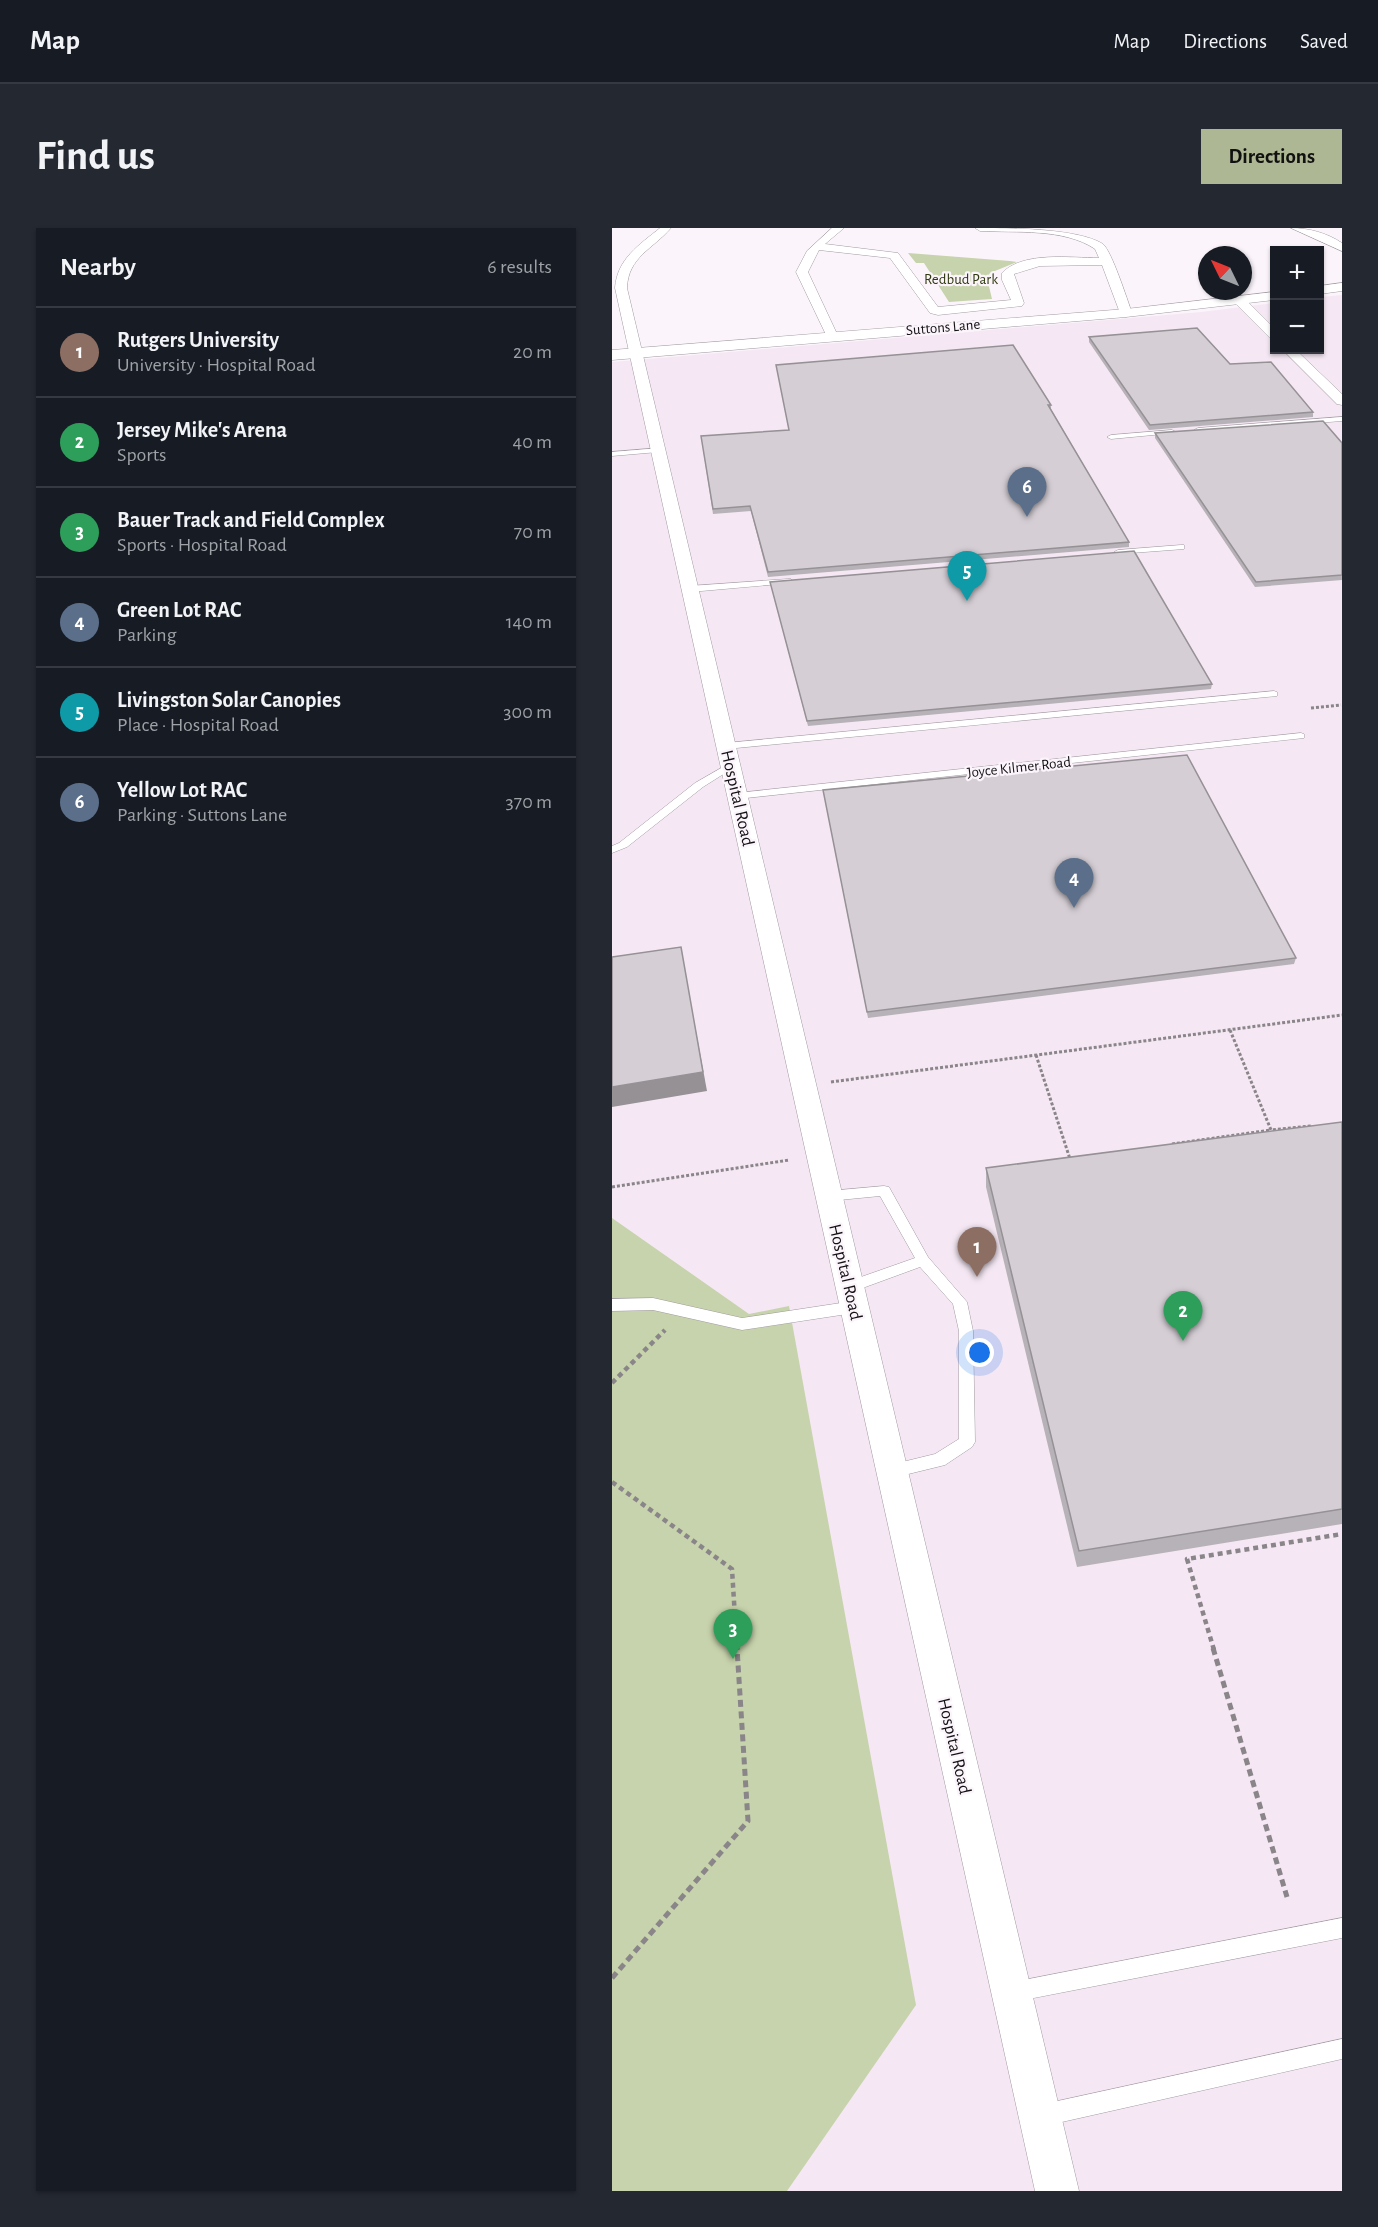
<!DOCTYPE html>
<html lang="en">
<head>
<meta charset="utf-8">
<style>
  body { margin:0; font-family:"Alegreya Sans",sans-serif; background:#242831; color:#f1f3f6 }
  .controls { position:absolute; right:18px; top:18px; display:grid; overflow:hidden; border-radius:0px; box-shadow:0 2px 4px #0004 }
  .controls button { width:54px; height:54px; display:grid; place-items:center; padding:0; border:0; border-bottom:2px solid #363941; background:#171b24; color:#f1f3f6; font:30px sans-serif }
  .compass { position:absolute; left:586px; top:18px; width:54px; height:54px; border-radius:50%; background:#171b24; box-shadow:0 2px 4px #0004; rotate:313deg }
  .you { position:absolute; left:368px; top:1125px; width:21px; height:21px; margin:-15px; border:4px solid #fff; border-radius:50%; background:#1a73e8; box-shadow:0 0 0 9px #1a73e833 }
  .badge { display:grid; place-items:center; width:39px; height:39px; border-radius:50%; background:#adb793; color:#fff; font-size:20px; font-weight:700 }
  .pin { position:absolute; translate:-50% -50px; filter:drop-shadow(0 2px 3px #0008) }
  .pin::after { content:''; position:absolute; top:32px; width:21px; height:18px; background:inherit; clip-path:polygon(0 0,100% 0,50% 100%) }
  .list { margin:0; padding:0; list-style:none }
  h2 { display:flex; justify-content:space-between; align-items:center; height:78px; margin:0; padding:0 24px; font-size:26px }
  h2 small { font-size:20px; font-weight:400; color:#9ea1a6 }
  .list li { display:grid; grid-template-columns:39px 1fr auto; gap:18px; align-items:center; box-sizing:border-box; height:90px; padding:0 24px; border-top:2px solid #363941 }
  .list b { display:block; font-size:22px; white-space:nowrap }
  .list p { margin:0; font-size:20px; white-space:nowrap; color:#9ea1a6 }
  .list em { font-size:20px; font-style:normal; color:#9ea1a6 }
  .map { position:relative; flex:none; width:730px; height:1963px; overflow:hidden; border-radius:0px }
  header { display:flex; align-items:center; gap:36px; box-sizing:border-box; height:84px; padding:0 30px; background:#171b24; border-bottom:2px solid #363941 }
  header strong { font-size:28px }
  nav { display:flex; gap:33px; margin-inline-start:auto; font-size:21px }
  .intro { display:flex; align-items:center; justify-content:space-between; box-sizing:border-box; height:144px; padding:0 36px }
  h1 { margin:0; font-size:42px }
  .button { padding:15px 27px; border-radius:0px; background:#adb793; color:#111; font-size:21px; font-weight:700 }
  main { display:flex; gap:36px; padding:0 36px }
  aside { flex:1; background:#171b24; border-radius:0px; box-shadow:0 2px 4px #0004 }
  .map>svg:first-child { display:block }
</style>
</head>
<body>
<header>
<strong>Map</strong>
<nav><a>Map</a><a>Directions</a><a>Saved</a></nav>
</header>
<div class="intro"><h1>Find us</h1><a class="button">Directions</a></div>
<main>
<aside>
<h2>Nearby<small>6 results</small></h2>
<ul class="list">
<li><span class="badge" style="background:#8d6e63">1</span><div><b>Rutgers University</b><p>University · Hospital Road</p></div><em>20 m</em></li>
<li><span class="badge" style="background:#2e9e5b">2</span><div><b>Jersey Mike's Arena</b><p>Sports</p></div><em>40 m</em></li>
<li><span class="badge" style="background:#2e9e5b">3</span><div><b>Bauer Track and Field Complex</b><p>Sports · Hospital Road</p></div><em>70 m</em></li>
<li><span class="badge" style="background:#5c6f8a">4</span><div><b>Green Lot RAC</b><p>Parking</p></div><em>140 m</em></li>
<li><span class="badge" style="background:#0f9aa8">5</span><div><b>Livingston Solar Canopies</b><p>Place · Hospital Road</p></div><em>300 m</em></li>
<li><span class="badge" style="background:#5c6f8a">6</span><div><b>Yellow Lot RAC</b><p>Parking · Suttons Lane</p></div><em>370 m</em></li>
</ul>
</aside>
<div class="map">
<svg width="730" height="1963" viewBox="0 0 730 1963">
  <rect width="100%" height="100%" fill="#fbf5fb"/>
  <!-- built -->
  <path fill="#f5e8f4" d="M730,67V1963H0V134L589,84L662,75V122H708V69Z"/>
  <!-- green -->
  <g fill="#c7d3ac">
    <path d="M296,25L398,33L405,34L378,45L375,50L380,71L337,74L312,35H304Z"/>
    <path d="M0,990L137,1086L177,1078L304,1777L175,1963H0Z"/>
  </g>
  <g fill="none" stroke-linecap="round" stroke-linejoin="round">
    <!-- service casing -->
    <g stroke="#a19ba1" stroke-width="1">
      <g id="service">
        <path d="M730,189V193L586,204L582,202L586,200Z"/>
        <path d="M560,202L564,204L562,205L499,211L495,209L499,207Z"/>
        <path d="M49,220V224H46L0,228V224Z"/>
        <path d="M569,317H572V321L506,326L502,324L506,322Z"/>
        <path d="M176,351H179V355L78,364L74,361L78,358Z"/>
        <path d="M662,463L665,464V468L114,521L109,518L114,515Z"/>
        <path d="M689,505L692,506V510L125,571L120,568L125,565Z"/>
        <path d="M118,535L121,536V540L91,559L15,619L0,625V618L7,615L83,555Z"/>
        <path d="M272,958L277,959L316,1029L355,1074L361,1103L363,1214L360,1219L333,1237L280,1250L274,1248L272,1243L274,1238L323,1226L347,1211V1103L341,1076L308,1039L237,1065L232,1063L230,1059L232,1055L303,1030L268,968L217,973L210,968L217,963Z"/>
        <path d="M41,1070L130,1090L242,1073L247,1075L249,1079L247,1083L242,1085L130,1102L41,1082L0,1083V1071Z"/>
        <path d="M730,1690V1710L401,1774L394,1771L391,1764L394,1757L401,1754Z"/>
        <path d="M730,1811V1831L432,1898L425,1894L421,1887L425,1880L432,1876Z"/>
      </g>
    </g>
    <!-- minor casing -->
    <g stroke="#a19ba1" stroke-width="1">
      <g id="minor">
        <path d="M48,0H59C41,21 16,29 15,60L467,1963H423L3,60C5,31 27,17 48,0Z"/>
        <path d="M220,0H232L213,16L286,25L326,79L399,72L390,52V45C411,23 459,30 487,30L483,21C452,0 404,5 368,3L363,0C395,0 466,0 491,16C500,24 515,71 520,85L514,89L508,85L490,37L428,38L402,46L412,75L410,78L326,87L318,85L278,30L207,22L196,44L226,108L224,111H216L184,44L195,23Z"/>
        <path d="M679,0C697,0 715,5 730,15V23Z"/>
        <path d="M623,69H631L662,100V111L658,110L623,75Z"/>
        <path d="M671,122H684L730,166V177L725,176Z"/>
      </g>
    </g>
    <!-- tertiary casing -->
    <g stroke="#a19ba1" stroke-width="1">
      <g id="tertiary">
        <path d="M730,55V63L708,66V58Z"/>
        <path d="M662,64V72L514,89L0,132V122L514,81Z"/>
      </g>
    </g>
    <!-- path-far2 -->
    <g stroke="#898589" stroke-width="3" stroke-dasharray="3 2" stroke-linecap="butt">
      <path d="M699,480L729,477"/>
      <path d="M618,802L659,902L699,898"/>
      <path d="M424,827L458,931"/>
      <path d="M219,854L730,787"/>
      <path d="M560,916L659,902"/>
      <path d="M0,959L177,932"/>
    </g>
    <!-- path-far1 -->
    <g stroke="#898589" stroke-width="4.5" stroke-dasharray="5 4" stroke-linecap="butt">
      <path d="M0,1155L53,1102"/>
      <path d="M0,1254L120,1341L125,1422"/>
      <path d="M602,1422L575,1331L730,1306"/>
    </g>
    <!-- path -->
    <g stroke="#898589" stroke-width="5" stroke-dasharray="7 4.5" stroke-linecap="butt">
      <path d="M601,1420L675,1669"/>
      <path d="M0,1750L136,1593L125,1420"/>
    </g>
    <!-- service -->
    <use href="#service" fill="#fff" fill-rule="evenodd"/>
    <!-- minor -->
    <use href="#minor" fill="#fff" fill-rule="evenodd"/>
    <!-- tertiary -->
    <use href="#tertiary" fill="#fff" fill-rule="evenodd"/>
  </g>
  <!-- wall -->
  <g fill="#b7b2b7">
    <path d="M477,109L618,136L701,184V189L537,202L477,114Z"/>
    <path d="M165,142L439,177V181L517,314V319L156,349L139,283L101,286L89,208L177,202Z"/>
    <path d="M543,205L730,215V352L643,359L543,210Z"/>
    <path d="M158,354L600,456L599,461L196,498Z"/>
    <path d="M211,562L684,730L682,736L256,790Z"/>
    <path d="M730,894V1296L465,1339L374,959V940Z"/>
  </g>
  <!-- shaded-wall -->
  <path fill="#959195" d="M72,738L95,863L0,879V859Z"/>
  <!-- building -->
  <g fill="#d5cfd5" stroke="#959195" stroke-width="1.5">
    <path d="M585,100L618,136L659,134L701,184L538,197L477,109Z"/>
    <path d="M401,117L439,177H436L517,314L156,344L138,278L101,281L89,208L177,202L164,137Z"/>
    <path d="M711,193L730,215V347L644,354L543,205Z"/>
    <path d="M522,323L600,456L195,493L158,354Z"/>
    <path d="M575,527L684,730L255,784L211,562Z"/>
    <path d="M69,719L91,844L0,859V729Z"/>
    <path d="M730,894V1281L467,1323L374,940Z"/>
  </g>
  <g text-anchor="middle" stroke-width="4.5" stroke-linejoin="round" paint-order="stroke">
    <!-- far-park labels -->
    <g font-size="15" fill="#303a10" stroke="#fbf5fb">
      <text x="349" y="56">Redbud Park</text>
    </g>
    <!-- far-street labels -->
    <g font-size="15" fill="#131113" stroke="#fbf5fb">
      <text transform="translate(331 99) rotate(-5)" y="5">Suttons Lane</text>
      <text transform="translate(407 539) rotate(-6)" y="5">Joyce Kilmer Road</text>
    </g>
    <!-- street labels -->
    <g font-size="18" fill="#131113" stroke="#fbf5fb">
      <text transform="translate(126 570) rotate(77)" y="6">Hospital Road</text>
      <text transform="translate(234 1044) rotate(77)" y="6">Hospital Road</text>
      <text transform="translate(343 1518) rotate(77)" y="6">Hospital Road</text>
    </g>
  </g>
</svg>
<div class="controls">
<button>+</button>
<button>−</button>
</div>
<svg class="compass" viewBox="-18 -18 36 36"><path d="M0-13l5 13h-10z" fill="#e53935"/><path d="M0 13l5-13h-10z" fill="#9ea1a6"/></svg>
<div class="you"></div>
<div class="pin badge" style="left:365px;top:1049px;background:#8d6e63">1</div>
<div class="pin badge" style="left:571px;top:1113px;background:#2e9e5b">2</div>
<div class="pin badge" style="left:121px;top:1431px;background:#2e9e5b">3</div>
<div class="pin badge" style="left:462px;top:680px;background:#5c6f8a">4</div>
<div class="pin badge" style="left:355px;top:373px;background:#0f9aa8">5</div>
<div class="pin badge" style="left:415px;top:289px;background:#5c6f8a">6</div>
</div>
</main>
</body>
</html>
